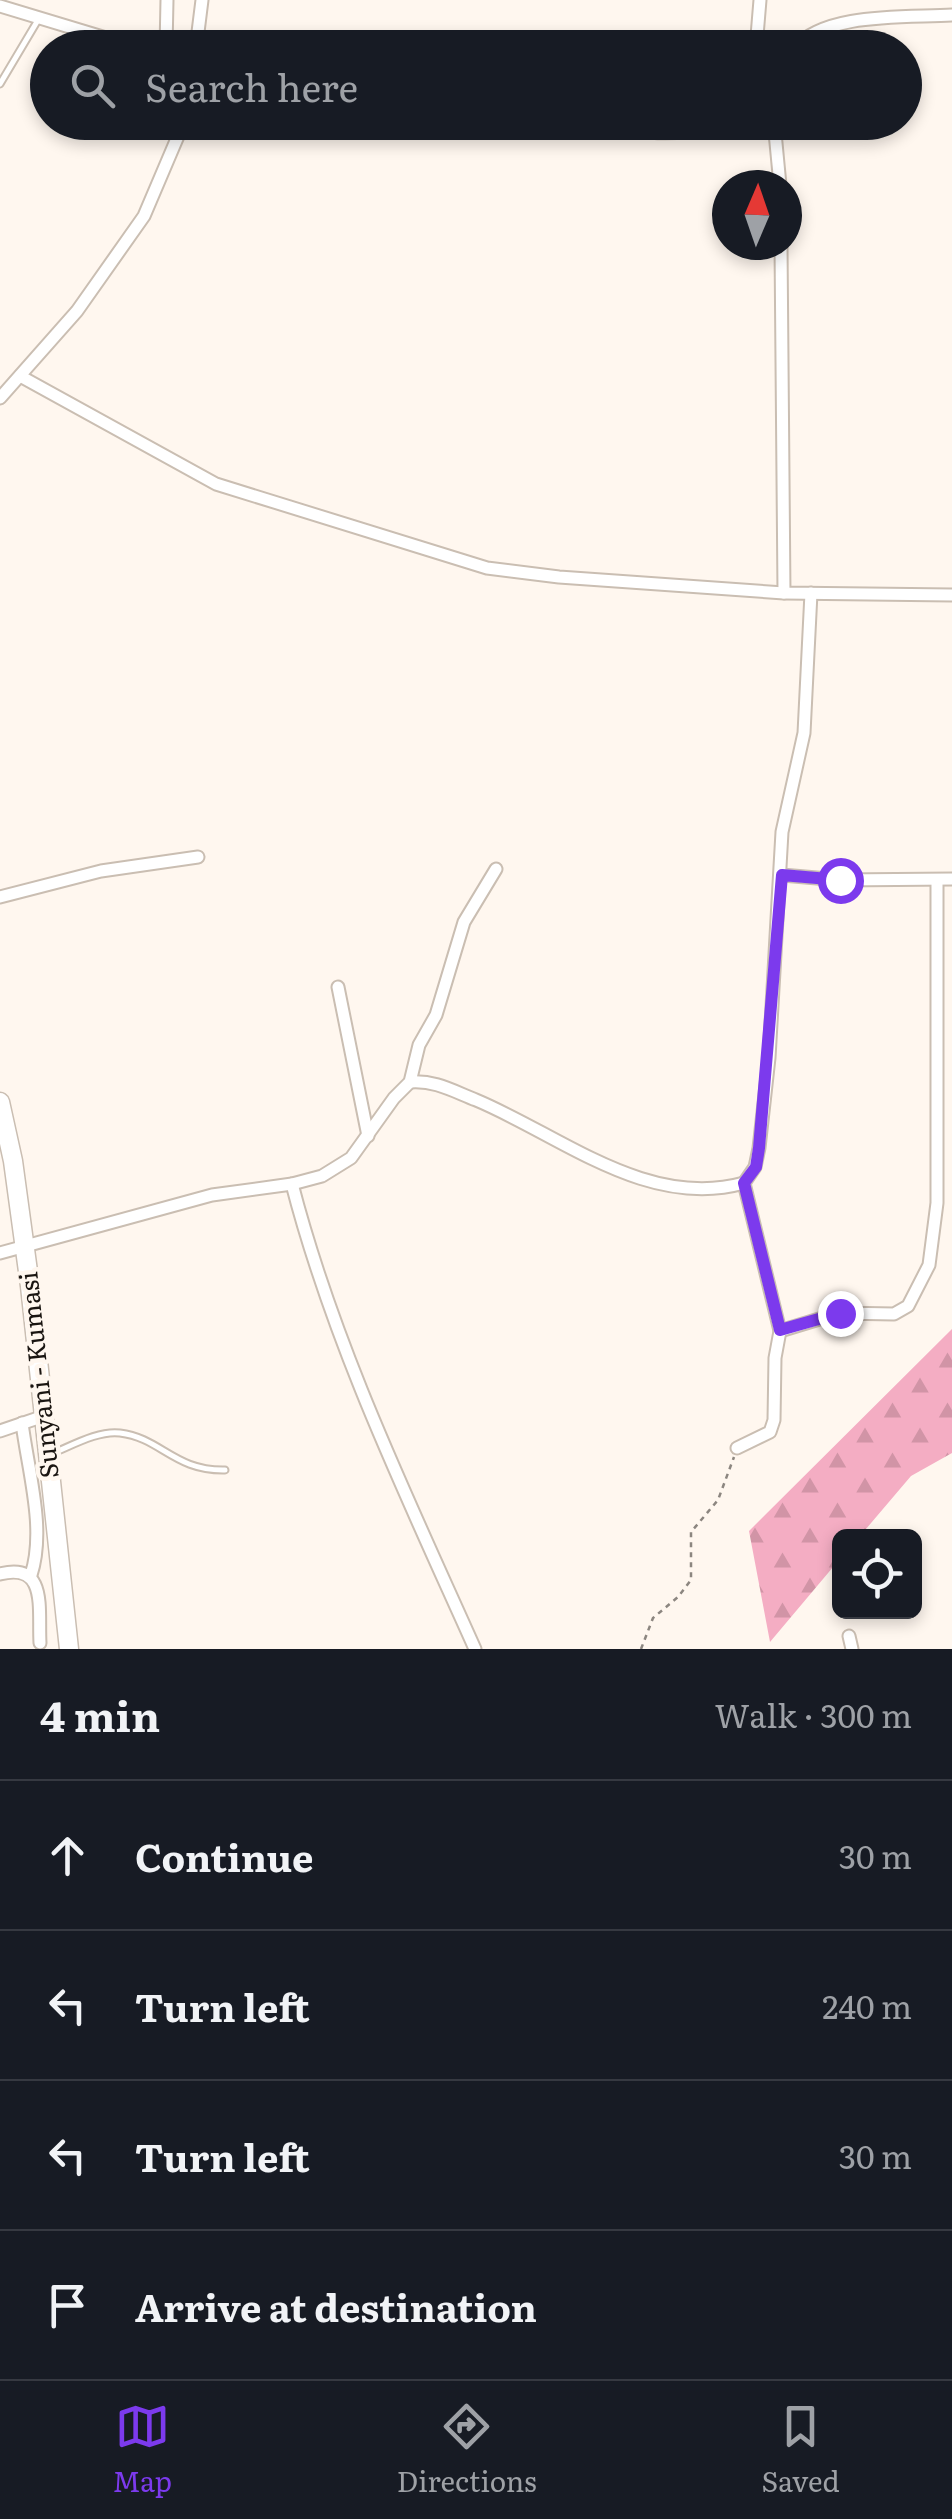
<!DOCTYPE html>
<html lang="en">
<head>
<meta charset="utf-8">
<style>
  body { margin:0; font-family:Literata,serif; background:#242831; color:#f1f3f6 }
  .controls { position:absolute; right:30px; bottom:30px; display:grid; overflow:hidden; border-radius:15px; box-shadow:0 5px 15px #0003 }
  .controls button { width:90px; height:90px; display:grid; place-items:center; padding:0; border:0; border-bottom:2px solid #363941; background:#171b24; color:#f1f3f6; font:50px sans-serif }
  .compass { position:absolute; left:712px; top:170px; width:90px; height:90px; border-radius:50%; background:#171b24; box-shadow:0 5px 15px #0003; rotate:2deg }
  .stop { position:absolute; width:30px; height:30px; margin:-22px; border:8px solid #7c3aed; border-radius:50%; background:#fff }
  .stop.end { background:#7c3aed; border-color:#fff; box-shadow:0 2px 10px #0008 }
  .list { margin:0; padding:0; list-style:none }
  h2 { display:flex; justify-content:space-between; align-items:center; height:130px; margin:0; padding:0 40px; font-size:42px }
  h2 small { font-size:32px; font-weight:400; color:#9ea1a6 }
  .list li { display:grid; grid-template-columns:65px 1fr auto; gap:30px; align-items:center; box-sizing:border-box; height:150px; padding:0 40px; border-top:2px solid #363941 }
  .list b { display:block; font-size:38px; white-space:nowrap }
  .list em { font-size:32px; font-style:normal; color:#9ea1a6 }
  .icon { flex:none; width:55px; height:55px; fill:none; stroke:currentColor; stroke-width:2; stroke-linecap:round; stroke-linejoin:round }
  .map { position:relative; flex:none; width:952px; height:1649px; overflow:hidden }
  .search { position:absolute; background:#171b24; box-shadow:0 5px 15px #0003; left:30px; right:30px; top:30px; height:110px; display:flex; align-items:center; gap:25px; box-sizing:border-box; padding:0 35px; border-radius:55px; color:#9ea1a6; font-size:38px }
  .sheet { height:730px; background:#171b24 }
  nav { display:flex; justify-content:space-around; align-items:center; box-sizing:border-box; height:140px; border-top:2px solid #363941; background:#171b24; font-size:28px; color:#9ea1a6 }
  nav a { display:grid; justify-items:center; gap:5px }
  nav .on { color:#7c3aed }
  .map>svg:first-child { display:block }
</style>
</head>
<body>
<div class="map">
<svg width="952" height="1649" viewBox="0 0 952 1649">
  <defs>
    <pattern id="forest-firs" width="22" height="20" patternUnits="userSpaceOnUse" patternTransform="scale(2.5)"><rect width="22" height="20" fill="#f4adc3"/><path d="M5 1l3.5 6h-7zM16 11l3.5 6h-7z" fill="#d194a6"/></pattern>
  </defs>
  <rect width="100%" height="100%" fill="#fff7ef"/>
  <!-- forest -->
  <path fill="url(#forest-firs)" d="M952,1329V1453L911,1476L860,1536H840L839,1560L770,1642L749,1531Z"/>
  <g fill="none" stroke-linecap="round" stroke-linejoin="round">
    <!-- lane casing -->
    <g stroke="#cabeb2" stroke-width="9">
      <g id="lane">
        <path d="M0,84L38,20"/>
        <path d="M51,1454C71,1446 99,1430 120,1433C161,1438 174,1471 225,1470"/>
      </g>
    </g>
    <!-- street casing -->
    <g stroke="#cabeb2" stroke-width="15">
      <g id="street">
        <path d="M0,6L139,48"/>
        <path d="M166,48L167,0"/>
        <path d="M196,48L202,0"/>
        <path d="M756,48L760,0"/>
        <path d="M795,48C825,12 907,18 952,15"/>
        <path d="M583,122C626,128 674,143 714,122"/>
        <path d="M774,122L780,185"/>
        <path d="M781,245L784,593"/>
        <path d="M20,376L216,484L487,568L559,577L784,593L952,595"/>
        <path d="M0,398L77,311L144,216L184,122"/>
        <path d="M782,875L840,880L952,879"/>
        <path d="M0,897L101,871L198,857"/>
        <path d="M338,987L368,1136"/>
        <path d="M410,1082C435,1080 453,1091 476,1100C560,1135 647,1210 744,1183L780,1331L775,1358L774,1420L770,1432L737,1448"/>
        <path d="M744,1183L755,1167L759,1148L769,1058L782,832L804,733L811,593"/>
        <path d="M292,1184C334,1346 407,1497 475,1649"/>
        <path d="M0,1253L212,1195L292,1184L322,1176L351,1158L394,1098L410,1082L419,1045L436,1015L464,922L496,869"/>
        <path d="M780,1331L839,1313L894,1314L908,1306L929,1265L937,1203V880"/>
        <path d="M22,1423C28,1471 46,1529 31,1575"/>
        <path d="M0,1431L44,1416"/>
        <path d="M0,1574C48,1562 38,1609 40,1643"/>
        <path d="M849,1636L852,1649"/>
      </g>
    </g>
    <!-- primary casing -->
    <g stroke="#cabeb2" stroke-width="21">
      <path id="primary" d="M0,1102L13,1161L30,1286L69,1649"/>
    </g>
    <!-- path -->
    <path stroke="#8c8680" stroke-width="2.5" stroke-dasharray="5 5" stroke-linecap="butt" d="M641,1649L653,1618L678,1597L691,1580V1532L718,1500L734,1457"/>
    <!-- lane -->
    <use href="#lane" stroke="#fff" stroke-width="5"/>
    <!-- street -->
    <use href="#street" stroke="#fff" stroke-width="11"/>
    <!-- primary -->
    <use href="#primary" stroke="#fff" stroke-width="18"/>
  </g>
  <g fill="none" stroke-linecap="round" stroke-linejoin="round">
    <!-- route -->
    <path stroke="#7c3aed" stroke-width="12" d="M840,1313L780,1330L744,1183L756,1167L759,1148L782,875L840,880"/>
  </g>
  <g text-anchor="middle" stroke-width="9" stroke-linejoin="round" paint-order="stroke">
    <!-- street labels -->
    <g font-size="25" fill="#1a1511" stroke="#fff7ef">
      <text transform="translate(39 1375) rotate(-96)" y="9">Sunyani - Kumasi</text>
    </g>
  </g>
</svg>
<div class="controls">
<button><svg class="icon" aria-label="locate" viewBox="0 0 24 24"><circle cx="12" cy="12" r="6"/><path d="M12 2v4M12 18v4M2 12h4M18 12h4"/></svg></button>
</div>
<svg class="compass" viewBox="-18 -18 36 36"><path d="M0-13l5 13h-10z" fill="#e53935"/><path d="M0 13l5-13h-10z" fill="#9ea1a6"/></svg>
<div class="stop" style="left:840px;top:880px"></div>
<div class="stop end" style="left:840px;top:1313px"></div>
<div class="search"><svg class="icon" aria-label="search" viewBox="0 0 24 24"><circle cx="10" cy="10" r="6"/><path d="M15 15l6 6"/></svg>Search here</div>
</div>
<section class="sheet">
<h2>4 min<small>Walk · 300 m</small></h2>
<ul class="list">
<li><svg class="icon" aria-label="ahead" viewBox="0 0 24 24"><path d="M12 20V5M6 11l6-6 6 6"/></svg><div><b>Continue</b></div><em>30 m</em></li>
<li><svg class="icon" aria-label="left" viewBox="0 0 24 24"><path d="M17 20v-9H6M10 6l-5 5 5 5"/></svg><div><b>Turn left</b></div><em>240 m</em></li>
<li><svg class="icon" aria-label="left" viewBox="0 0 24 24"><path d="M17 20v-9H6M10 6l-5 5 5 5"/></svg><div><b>Turn left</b></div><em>30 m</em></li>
<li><svg class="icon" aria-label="arrive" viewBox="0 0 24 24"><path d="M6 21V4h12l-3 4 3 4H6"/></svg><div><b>Arrive at destination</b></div></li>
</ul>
</section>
<nav>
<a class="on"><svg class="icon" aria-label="map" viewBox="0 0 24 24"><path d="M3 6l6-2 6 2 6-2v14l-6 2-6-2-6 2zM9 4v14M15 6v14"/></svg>Map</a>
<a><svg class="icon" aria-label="directions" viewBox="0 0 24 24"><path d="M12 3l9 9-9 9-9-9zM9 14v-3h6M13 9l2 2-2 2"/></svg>Directions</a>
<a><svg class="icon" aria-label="saved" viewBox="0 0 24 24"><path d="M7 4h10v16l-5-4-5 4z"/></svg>Saved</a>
</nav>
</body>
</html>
